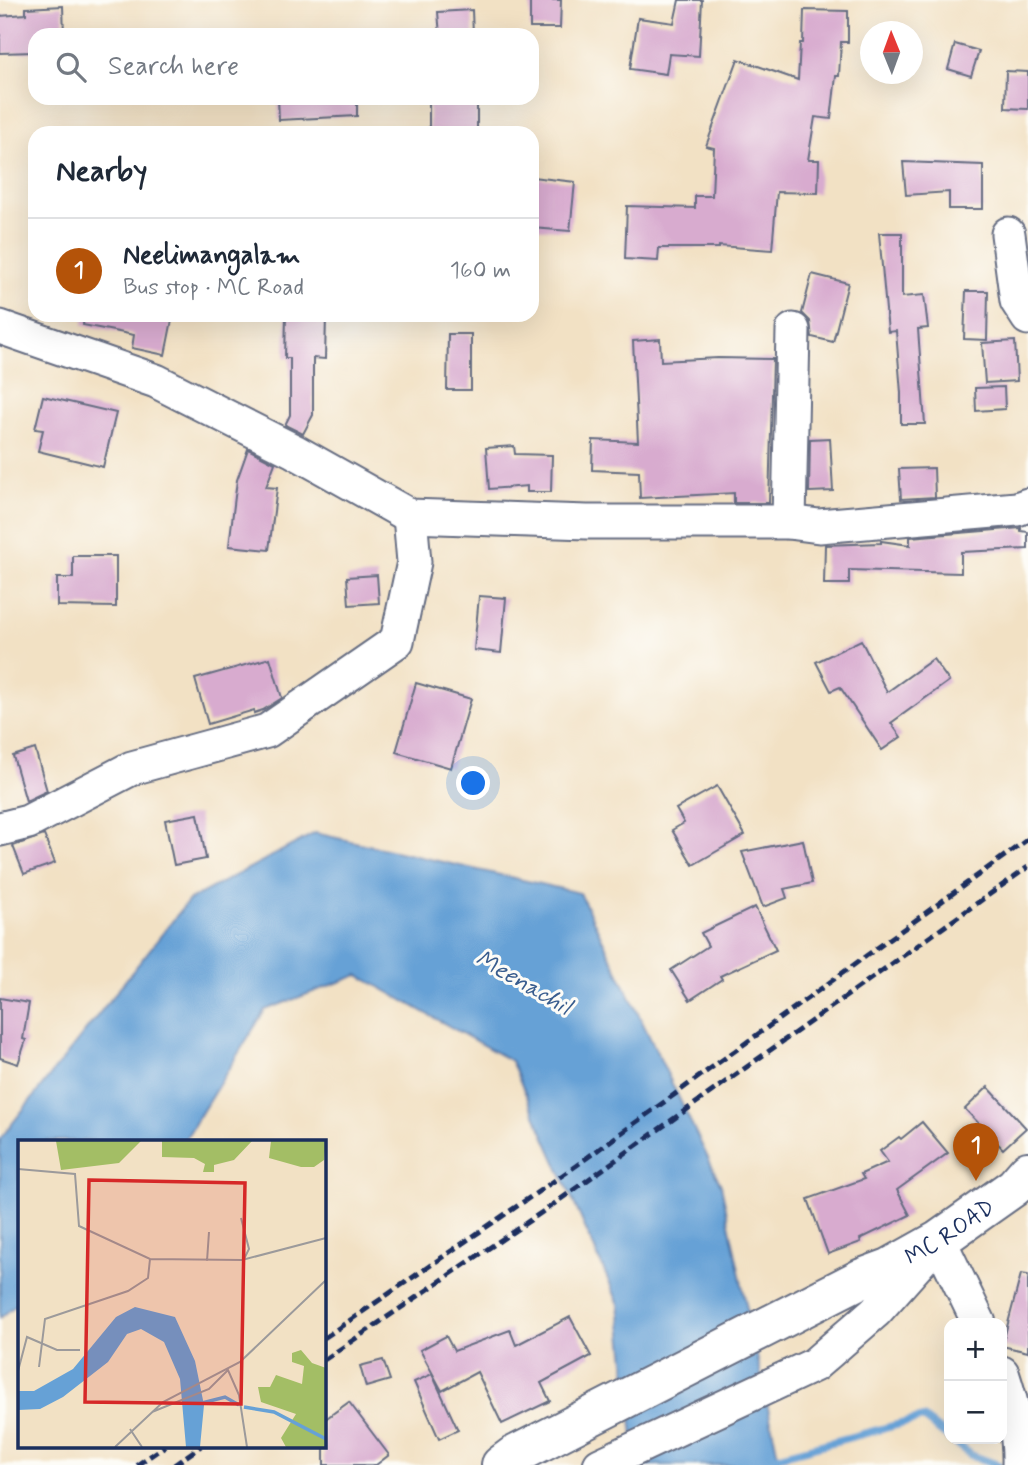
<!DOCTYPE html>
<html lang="en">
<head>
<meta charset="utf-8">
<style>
  body { margin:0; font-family:Mynerve,sans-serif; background:#f6f6f7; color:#1f2937 }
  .controls { position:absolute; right:21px; bottom:21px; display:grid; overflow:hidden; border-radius:14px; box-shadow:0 7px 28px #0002 }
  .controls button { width:63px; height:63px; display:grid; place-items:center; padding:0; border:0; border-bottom:2px solid #e0e1e3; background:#fff; color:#1f2937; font:35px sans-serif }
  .compass { position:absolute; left:860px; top:21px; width:63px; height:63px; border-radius:50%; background:#fff; box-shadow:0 7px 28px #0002; rotate:359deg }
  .you { position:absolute; left:474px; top:784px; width:24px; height:24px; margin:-18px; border:5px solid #fff; border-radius:50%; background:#1a73e8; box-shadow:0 0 0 10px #1a73e833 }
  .badge { display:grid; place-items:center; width:46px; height:46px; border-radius:50%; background:#b45309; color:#fff; font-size:23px; font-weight:700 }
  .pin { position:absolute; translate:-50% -58px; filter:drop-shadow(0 2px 4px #0008) }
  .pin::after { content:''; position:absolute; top:37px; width:24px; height:21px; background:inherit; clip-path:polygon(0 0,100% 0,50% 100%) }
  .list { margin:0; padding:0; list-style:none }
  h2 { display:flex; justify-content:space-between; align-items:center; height:91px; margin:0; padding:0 28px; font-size:30px }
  h2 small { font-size:23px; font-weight:400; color:#747a83 }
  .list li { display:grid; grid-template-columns:46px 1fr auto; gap:21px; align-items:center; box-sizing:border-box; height:105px; padding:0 28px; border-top:2px solid #e0e1e3 }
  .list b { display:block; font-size:26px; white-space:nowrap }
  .list p { margin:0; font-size:23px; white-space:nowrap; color:#747a83 }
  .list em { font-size:23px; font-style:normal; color:#747a83 }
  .icon { flex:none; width:38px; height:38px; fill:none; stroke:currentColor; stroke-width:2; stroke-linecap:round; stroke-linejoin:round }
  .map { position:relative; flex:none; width:1028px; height:1465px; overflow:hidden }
  .search { position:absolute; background:#fff; box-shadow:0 7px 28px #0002; left:28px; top:28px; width:511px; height:77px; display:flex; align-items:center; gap:18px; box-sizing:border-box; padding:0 24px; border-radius:21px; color:#747a83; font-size:26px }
  .panel { position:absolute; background:#fff; box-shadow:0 7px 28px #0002; left:28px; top:126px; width:511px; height:196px; border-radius:21px }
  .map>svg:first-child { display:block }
</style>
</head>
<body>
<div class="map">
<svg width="1028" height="1465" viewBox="0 0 1028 1465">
  <rect width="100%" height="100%" fill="#fdfcf7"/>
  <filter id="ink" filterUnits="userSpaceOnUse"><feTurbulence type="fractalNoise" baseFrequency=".0143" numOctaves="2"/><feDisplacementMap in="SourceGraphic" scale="14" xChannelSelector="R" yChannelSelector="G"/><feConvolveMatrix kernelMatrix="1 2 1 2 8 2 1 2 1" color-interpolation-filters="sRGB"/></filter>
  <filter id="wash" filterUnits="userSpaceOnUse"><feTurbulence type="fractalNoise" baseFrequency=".00686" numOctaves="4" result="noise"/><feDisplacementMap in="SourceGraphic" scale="28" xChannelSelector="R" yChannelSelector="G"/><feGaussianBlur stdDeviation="1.57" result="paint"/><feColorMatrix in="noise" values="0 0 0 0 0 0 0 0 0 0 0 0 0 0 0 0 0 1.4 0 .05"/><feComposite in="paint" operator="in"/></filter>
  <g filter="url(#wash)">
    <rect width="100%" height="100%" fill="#f2e1c4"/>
    <!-- water -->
    <path fill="#66a1d6" stroke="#40689a" stroke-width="2" d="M315,833L580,893L721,1185L780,1465H636L619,1304L511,1061L358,975L265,1010L184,1141H19V1302L0,1318V1139L189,900Z"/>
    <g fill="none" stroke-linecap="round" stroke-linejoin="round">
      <!-- stream -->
      <g stroke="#66a1d6" stroke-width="8">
        <path d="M950,1439L971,1455L998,1465"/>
        <path d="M768,1459L923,1418L949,1438"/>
      </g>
    </g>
    <g id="blocks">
      <!-- building -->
      <g fill="#d8abcf">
        <path d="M530,0H561L560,28H530Z"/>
        <path d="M679,0H702L699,56L669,54L666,74L630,69L638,18L674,23Z"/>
        <path d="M63,6L64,35H35V52L0,53V16L26,14V8Z"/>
        <path d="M472,10L473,35H440L438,12Z"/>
        <path d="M804,10L848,11V42H841L839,76H836L831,119L815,117L808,160H819L818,193L777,192L772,250L719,246V248H659L658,261L625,259L627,206L695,208V196H712L714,148L706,146L738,59L798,80L800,43H803Z"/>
        <path d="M955,44L979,51L971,76L948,69Z"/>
        <path d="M1006,71L1028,72V109L1005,108Z"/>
        <path d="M278,98H357V116L279,120Z"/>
        <rect x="429" y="98" width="48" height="34"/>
        <path d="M903,162L983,165V209H949V192L906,195Z"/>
        <path d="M532,177L575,182L570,231L532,228Z"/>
        <path d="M879,233H902V297L924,295L928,328L918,329L925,424H901V393L896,331L888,332Z"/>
        <path d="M812,274L848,283L833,342L812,337L810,321L802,313Z"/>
        <path d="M966,291H988L987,340L964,339Z"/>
        <path d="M84,315H173L165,355L132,348L134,335L83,325Z"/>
        <path d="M286,315H326L325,359L313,358V415L303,434L285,425L290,415V358H285Z"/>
        <path d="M448,334H471V390H447Z"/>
        <path d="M660,339L661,361L718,358L773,359L769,503H734V493L640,498L639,472L592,470L593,440L638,442L633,341Z"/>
        <path d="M1015,341L1017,381L985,383L982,343Z"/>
        <path d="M1004,387L1005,409L976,411L975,388Z"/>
        <path d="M43,396L116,413L103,467L38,451L43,430L35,429Z"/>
        <path d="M830,438L833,491L809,492L810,439Z"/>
        <path d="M514,446L515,454L552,455L551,492H527V486L489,489L486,448Z"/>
        <path d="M248,449L275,463L266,487L277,488L269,550L229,546L237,480Z"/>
        <path d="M934,468L935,497L901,499L899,469Z"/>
        <path d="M1021,528V531L1028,532V549L961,552V573L849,570V584H824L825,545L881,543V541L910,545V537Z"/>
        <path d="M73,556H116V607L57,606V578H73Z"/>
        <path d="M377,575L379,603L349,605L347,577Z"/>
        <path d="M479,596L506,598L501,653L474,650Z"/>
        <path d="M861,640L887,692L933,659L949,681L891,723L901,737L882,750L840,687L831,691L816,662Z"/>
        <path d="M270,658L282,698L263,710L254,713V710L208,724L195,679Z"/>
        <path d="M416,683L471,699L451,768L396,752Z"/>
        <path d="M35,749L47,791L26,801L13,756Z"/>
        <path d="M717,786L745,835L693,865L672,830L684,823L676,809Z"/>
        <path d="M198,814L206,859L174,865L165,820Z"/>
        <path d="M44,835L55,863L24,874L13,846Z"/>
        <path d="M803,840L812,883L784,889L787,898L763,907L742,852Z"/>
        <path d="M755,907L776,950L720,976L722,979L690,1000L671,970L708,946L701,933Z"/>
        <path d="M0,998L29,1003L23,1039L26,1040L18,1064L0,1058Z"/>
        <path d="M988,1087L1026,1128L1003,1149L965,1109Z"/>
        <path d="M922,1122L948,1153L897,1190L910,1215L860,1239L861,1242L828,1254L808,1199L864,1179L861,1174L888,1162L880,1151L899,1137L901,1139Z"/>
        <path d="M1021,1274L1028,1275V1352L1002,1346Z"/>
        <path d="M570,1317L591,1356L541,1383L550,1401L502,1424L477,1372L442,1391L420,1350L446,1336L454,1351L510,1330L516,1345Z"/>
        <path d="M383,1360L390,1380L366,1387L360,1366Z"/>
        <path d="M432,1374L458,1430L439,1439L414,1382Z"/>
        <path d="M349,1402L389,1455L376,1465H324V1420Z"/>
      </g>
    </g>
  </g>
  <g filter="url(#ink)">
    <use href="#blocks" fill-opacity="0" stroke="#666d82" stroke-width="2"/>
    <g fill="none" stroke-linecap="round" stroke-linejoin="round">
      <!-- minor casing -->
      <g stroke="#666d82" stroke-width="37">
        <g id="minor">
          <path d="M1008,234L1017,301L1028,318"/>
          <path d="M0,327L156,381L294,451L410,516L587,522H789L819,526L1017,509L1028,505"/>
          <path d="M789,522L793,330"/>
          <path d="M0,829L28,822L132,768L267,731L397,641L414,562L410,516"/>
          <path d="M1002,1373C1012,1404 1020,1433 1019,1465"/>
          <path d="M600,1465L814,1365L876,1311L939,1240L979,1323"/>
        </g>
      </g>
      <!-- major casing -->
      <g stroke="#666d82" stroke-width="42">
        <g id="major">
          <path id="s1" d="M501,1465L513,1456L862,1278L889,1268L939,1240L1014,1187L1028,1171"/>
        </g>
      </g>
      <!-- minor -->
      <use href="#minor" stroke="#fff" stroke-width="33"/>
      <!-- major -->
      <use href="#major" stroke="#fff" stroke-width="38"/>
      <!-- rail -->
      <g stroke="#1b2f5e" stroke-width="5" stroke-dasharray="10 5" stroke-linecap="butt">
        <path d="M324,1338L570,1170L1028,839"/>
        <path d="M324,1360L551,1206L1028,867"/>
        <path d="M137,1465L165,1446"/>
        <path d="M174,1465L201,1446"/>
      </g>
    </g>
  </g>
  <g text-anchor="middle" stroke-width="6" stroke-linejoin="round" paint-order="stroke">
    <!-- street labels -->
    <g font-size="23" fill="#1b2f5e" stroke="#fdfcf7">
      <text dy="8" stroke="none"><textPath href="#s1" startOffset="506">MC ROAD</textPath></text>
    </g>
    <!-- water labels -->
    <g font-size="24" font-style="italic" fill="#395d8e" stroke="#fdfcf7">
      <text transform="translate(524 982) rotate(30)" y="8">Meenachil</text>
    </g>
  </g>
  <!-- overview -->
  <g transform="translate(18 1140)">
    <rect width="308" height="308" fill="#f2e1c4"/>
    <path d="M38,1H123L101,23L43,30ZM144,1H234L216,20L196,25V32H185L187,24L176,18L144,17ZM253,1H308L306,20L296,27H283L251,18ZM283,210L294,223L308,228V307H268L263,298L278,274L243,262L240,247H252L258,235L284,244L286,226L274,222V213Z" fill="#a3be65"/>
    <path d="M117,167L157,177L177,221L186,265L182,307H168L162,239L146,202L123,189L109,194L90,222L45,257L22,269L0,270V251H16L55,229L98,177Z" fill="#66a1d6"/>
    <path fill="none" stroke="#66a1d6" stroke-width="3.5" d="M184,263L207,257L221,265M226,267L256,272L308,299"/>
    <path fill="none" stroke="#9c9a9b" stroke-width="2" d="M0,29L57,34L61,86L132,119L224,120L308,98M223,78L231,109L226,119M189,121L191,92M21,227L27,179L110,151L130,138L132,119M0,231L9,197L39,210H62M134,272L191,249L210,230L221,255L229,307M112,289L124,307M97,307L145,262L222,222L308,140"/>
    <path fill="#d62828" fill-opacity="0.15" stroke="#d62828" stroke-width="3.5" d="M71,40L227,43L223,264L67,262Z"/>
    <rect width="308" height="308" fill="none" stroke="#1b2f5e" stroke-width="3.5"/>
  </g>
</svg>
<div class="controls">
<button>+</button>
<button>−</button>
</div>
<svg class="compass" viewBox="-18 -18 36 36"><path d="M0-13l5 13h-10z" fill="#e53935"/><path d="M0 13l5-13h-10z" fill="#747a83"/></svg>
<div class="you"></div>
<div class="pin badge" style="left:976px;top:1181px">1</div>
<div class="search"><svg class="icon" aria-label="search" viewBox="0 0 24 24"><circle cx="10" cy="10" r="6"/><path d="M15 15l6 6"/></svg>Search here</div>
<section class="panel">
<h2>Nearby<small></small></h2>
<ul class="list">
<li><span class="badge">1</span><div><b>Neelimangalam</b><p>Bus stop · MC Road</p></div><em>160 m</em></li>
</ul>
</section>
</div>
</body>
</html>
